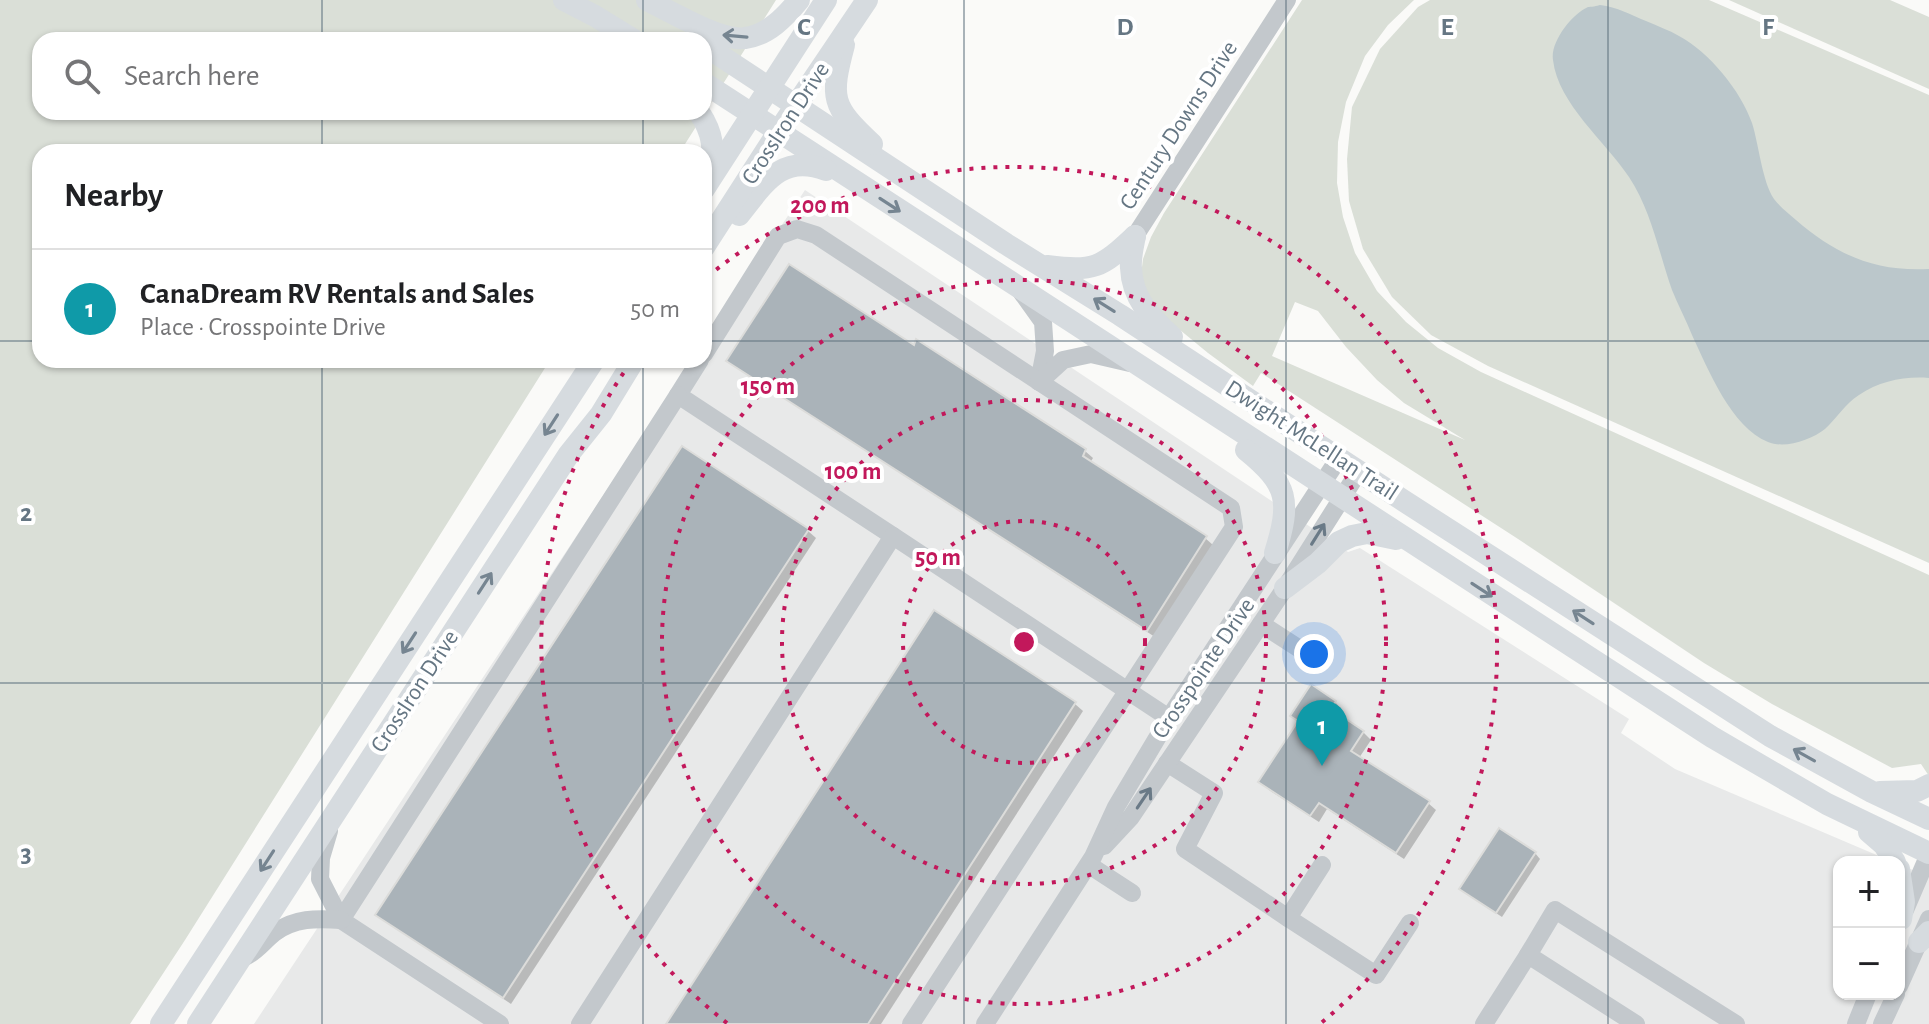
<!DOCTYPE html>
<html lang="en">
<head>
<meta charset="utf-8">
<style>
  body { margin:0; font-family:"Alegreya Sans",sans-serif; background:#f6f6f6; color:#202124 }
  .controls { position:absolute; right:24px; bottom:24px; display:grid; overflow:hidden; border-radius:16px; box-shadow:0 2px 6px #0004 }
  .controls button { width:72px; height:72px; display:grid; place-items:center; padding:0; border:0; border-bottom:2px solid #e0e0e0; background:#fff; color:#202124; font:40px sans-serif }
  .you { position:absolute; left:1314px; top:654px; width:28px; height:28px; margin:-20px; border:6px solid #fff; border-radius:50%; background:#1a73e8; box-shadow:0 0 0 12px #1a73e833 }
  .badge { display:grid; place-items:center; width:52px; height:52px; border-radius:50%; background:#d93025; color:#fff; font-size:26px; font-weight:700 }
  .pin { position:absolute; translate:-50% -66px; filter:drop-shadow(0 2px 4px #0008) }
  .pin::after { content:''; position:absolute; top:42px; width:28px; height:24px; background:inherit; clip-path:polygon(0 0,100% 0,50% 100%) }
  .list { margin:0; padding:0; list-style:none }
  h2 { display:flex; justify-content:space-between; align-items:center; height:104px; margin:0; padding:0 32px; font-size:34px }
  h2 small { font-size:26px; font-weight:400; color:#757577 }
  .list li { display:grid; grid-template-columns:52px 1fr auto; gap:24px; align-items:center; box-sizing:border-box; height:120px; padding:0 32px; border-top:2px solid #e0e0e0 }
  .list b { display:block; font-size:30px; white-space:nowrap }
  .list p { margin:0; font-size:26px; white-space:nowrap; color:#757577 }
  .list em { font-size:26px; font-style:normal; color:#757577 }
  .icon { flex:none; width:44px; height:44px; fill:none; stroke:currentColor; stroke-width:2; stroke-linecap:round; stroke-linejoin:round }
  .map { position:relative; flex:none; width:1929px; height:1024px; overflow:hidden }
  .search { position:absolute; background:#fff; box-shadow:0 2px 6px #0004; left:32px; top:32px; width:680px; height:88px; display:flex; align-items:center; gap:20px; box-sizing:border-box; padding:0 28px; border-radius:24px; color:#757577; font-size:30px }
  .panel { position:absolute; background:#fff; box-shadow:0 2px 6px #0004; left:32px; top:144px; width:680px; height:224px; border-radius:24px }
  .map>svg:first-child { display:block }
</style>
</head>
<body>
<div class="map">
<svg width="1929" height="1024" viewBox="0 0 1929 1024">
  <rect width="100%" height="100%" fill="#fafaf8"/>
  <!-- built -->
  <path fill="#e8e9e9" d="M805,190L1348,552L1360,548L1629,719L1621,733L1675,769L1893,862H1839V994H1899V864L1929,877V1024H254Z"/>
  <!-- green -->
  <g fill="#dadfd7" fill-rule="evenodd">
    <path d="M0,0H776L680,152H40V360H550L185,940L130,1024H0ZM40,40H704V112H40Z"/>
    <path d="M1302,0H1414L1388,25L1365,56L1346,102L1338,142L1337,183L1343,217L1355,253L1377,291L1406,322L1438,348L1481,372L1929,575V776L1921,764L1892,768L1772,704L1704,663L1515,537L1261,373L1253,386L1208,353L1157,311L1144,290L1141,275L1143,259L1151,237L1164,213ZM1295,302L1318,311L1346,347L1377,380L1404,403L1465,440L1272,356Z"/>
    <path d="M1430,0H1709L1929,95V563L1488,366L1431,335L1392,297L1363,249L1349,201L1347,159L1352,107L1380,49L1418,7Z"/>
    <path d="M1729,0H1890L1929,17V89Z"/>
  </g>
  <!-- water -->
  <path fill="#bbc7cb" d="M1600,5C1617,7 1631,15 1646,21C1657,26 1669,30 1679,36C1709,52 1741,91 1752,123C1759,145 1762,181 1774,199C1780,207 1789,214 1796,220C1836,255 1876,272 1929,269V378C1905,376 1880,381 1859,395C1845,404 1837,418 1825,429C1811,440 1785,449 1768,442C1731,427 1708,369 1692,335C1686,320 1678,305 1672,290C1659,253 1651,210 1629,177C1606,142 1558,104 1553,60C1550,42 1572,14 1588,7C1590,7 1598,6 1600,5Z"/>
  <!-- shadow -->
  <g fill="#0003">
    <path d="M729,361L1085,451L1093,458L1090,463L1205,538L1213,545L1155,637L737,368Z"/>
    <path d="M808,531L816,538L511,1004L386,922L378,915Z"/>
    <path d="M934,613L1075,704L1083,711L881,1024H668Z"/>
    <path d="M1335,702L1342,710L1338,716L1363,732L1371,740L1359,758L1428,803L1436,810L1404,859L1327,809L1319,822L1269,790L1261,782Z"/>
    <path d="M1535,853L1540,859L1502,917L1467,894Z"/>
  </g>
  <!-- building -->
  <g fill="#aab3b9" stroke="#dcdcda" stroke-width="2">
    <path d="M789,264L914,345L916,339L1086,449L1083,456L1207,536L1147,631L726,361Z"/>
    <path d="M682,446L809,529L503,998L375,915Z"/>
    <path d="M934,610L1076,702L868,1024H666Z"/>
    <path d="M1311,684L1336,701L1331,709L1364,731L1351,751L1430,801L1396,853L1319,803L1310,816L1258,782L1298,721L1290,716Z"/>
    <path d="M1499,828L1536,852L1496,913L1459,889Z"/>
  </g>
  <g fill="none" stroke-linecap="round" stroke-linejoin="round">
    <!-- minor -->
    <g stroke="#c3c8cc" stroke-width="18">
      <path d="M1135,236L1287,0"/>
      <path d="M1020,290L1043,322L1045,351L1039,382"/>
      <path d="M704,354L778,236L797,229L816,235L1231,508L1234,527L911,1024"/>
      <path d="M700,360L678,395L893,536"/>
      <path d="M1039,382L1063,360L1091,354L1130,363"/>
      <path d="M1261,624L1306,653"/>
      <path d="M1167,763L1214,793L1185,849L1288,918L1322,865"/>
      <path d="M329,831L321,858L320,879L341,920L500,1024"/>
      <path d="M1104,846L1131,817L1285,588L1359,471"/>
      <path d="M1089,865L1132,893"/>
      <path d="M1905,910L1929,854"/>
      <path d="M1288,918L1376,975L1410,923"/>
      <path d="M341,920L678,395"/>
      <path d="M245,957C257,951 263,942 274,933C294,918 317,918 341,920"/>
      <path d="M1899,986L1929,919"/>
      <path d="M580,1024L893,536L1169,718"/>
      <path d="M985,1024L1093,857L1116,807L1169,718L1339,458"/>
      <path d="M1484,1024L1528,955"/>
      <path d="M1636,1024L1528,955L1555,910L1736,1024"/>
      <path d="M1856,1024L1868,994"/>
      <path d="M1882,1024L1896,994"/>
    </g>
    <!-- major -->
    <g stroke="#d6dbdf" stroke-width="22">
      <path d="M564,0L595,16L634,40"/>
      <path d="M647,0C670,11 721,42 745,38C768,35 785,17 799,0"/>
      <path d="M704,45L1006,244L1120,315L1404,501L1770,736L1872,792L1929,819"/>
      <path d="M844,45C830,98 831,106 872,144"/>
      <path d="M704,83L1712,737L1827,804L1929,853"/>
      <path d="M699,112C713,133 716,151 708,175"/>
      <path d="M704,189L826,0"/>
      <path d="M739,215C764,184 781,153 826,170"/>
      <path d="M1135,236C1133,246 1130,258 1131,268C1132,298 1151,318 1172,337"/>
      <path d="M704,247L778,132L867,0"/>
      <path d="M1047,266C1094,272 1101,268 1135,236"/>
      <path d="M1246,450C1289,485 1291,501 1275,553"/>
      <path d="M1285,588L1318,563L1339,542L1352,536L1367,533L1396,539"/>
      <path d="M1880,792L1917,791L1929,785"/>
      <path d="M1869,832L1884,845L1895,862"/>
      <path d="M1899,869L1904,902L1901,919"/>
      <path d="M1919,942L1929,932"/>
      <path d="M161,1024L594,360"/>
      <path d="M198,1024L569,454L601,414L634,360"/>
    </g>
  </g>
  <!-- one-way arrows -->
  <defs><path id="oneway-shaft" d="M-6 0H5M1.5-3L5.5 0L1.5 3" fill="none" stroke-width="1.6" stroke-linecap="round" stroke-linejoin="round" transform="scale(2)"/></defs>
  <g stroke="#768591">
    <use href="#oneway-shaft" transform="translate(735 36) rotate(-175)"/>
    <use href="#oneway-shaft" transform="translate(890 205) rotate(33)"/>
    <use href="#oneway-shaft" transform="translate(1104 305) rotate(-148)"/>
    <use href="#oneway-shaft" transform="translate(551 425) rotate(123)"/>
    <use href="#oneway-shaft" transform="translate(485 583) rotate(-57)"/>
    <use href="#oneway-shaft" transform="translate(1482 590) rotate(33)"/>
    <use href="#oneway-shaft" transform="translate(1583 617) rotate(-147)"/>
    <use href="#oneway-shaft" transform="translate(409 643) rotate(123)"/>
    <use href="#oneway-shaft" transform="translate(1804 755) rotate(-151)"/>
    <use href="#oneway-shaft" transform="translate(267 861) rotate(123)"/>
  </g>
  <g stroke="#6a7a87">
    <use href="#oneway-shaft" transform="translate(1318 534) rotate(-58)"/>
    <use href="#oneway-shaft" transform="translate(1144 798) rotate(-56)"/>
  </g>
  <!-- grid -->
  <path fill="none" stroke="#657683" stroke-width="2" stroke-opacity="0.55" d="M322,0V40M643,0V40M964,0V1024M1286,0V1024M1608,0V1024M322,112V152M643,112V152M0,341H40M704,341H1929M322,360V1024M643,360V1024M0,683H1929"/>
  <!-- distance rings -->
  <g fill="none" stroke="#c2185b" stroke-width="4" stroke-dasharray="4 8">
    <circle cx="1024" cy="642" r="121"/>
    <circle cx="1024" cy="642" r="242"/>
    <circle cx="1024" cy="642" r="362"/>
    <path d="M727 1023A483 483 0 0 1 631 362M707 277A483 483 0 1 1 1321 1023"/>
  </g>
  <g text-anchor="middle" stroke-width="8" stroke-linejoin="round" paint-order="stroke">
    <!-- street labels -->
    <g font-size="24" fill="#657683" stroke="#fff">
      <text transform="translate(785 123) rotate(-57)" y="8">CrossIron Drive</text>
      <text transform="translate(1178 125) rotate(-57)" y="8">Century Downs Drive</text>
      <text transform="translate(1312 440) rotate(33)" y="8">Dwight McLellan Trail</text>
      <text transform="translate(1203 668) rotate(-56)" y="8">Crosspointe Drive</text>
      <text transform="translate(414 691) rotate(-57)" y="8">CrossIron Drive</text>
    </g>
  </g>
  <g font-size="26" text-anchor="middle" font-weight="bold" fill="#657683" stroke="#fff" stroke-width="8" stroke-linejoin="round" paint-order="stroke">
    <text x="804" y="35">C</text>
    <text x="1125" y="35">D</text>
    <text x="1447" y="35">E</text>
    <text x="1768" y="35">F</text>
    <text x="26" y="521">2</text>
    <text x="26" y="862">3</text>
  </g>
  <circle cx="1024" cy="642" r="12" fill="#c2185b" stroke="#fff" stroke-width="4"/>
  <g font-size="24" text-anchor="middle" font-weight="bold" fill="#c2185b" stroke="#fff" stroke-width="8" stroke-linejoin="round" paint-order="stroke">
    <text x="820" y="213">200 m</text>
    <text x="768" y="394">150 m</text>
    <text x="853" y="479">100 m</text>
    <text x="938" y="565">50 m</text>
  </g>
</svg>
<div class="controls">
<button>+</button>
<button>−</button>
</div>
<div class="you"></div>
<div class="pin badge" style="left:1322px;top:766px;background:#0f9aa8">1</div>
<div class="search"><svg class="icon" aria-label="search" viewBox="0 0 24 24"><circle cx="10" cy="10" r="6"/><path d="M15 15l6 6"/></svg>Search here</div>
<section class="panel">
<h2>Nearby<small></small></h2>
<ul class="list">
<li><span class="badge" style="background:#0f9aa8">1</span><div><b>CanaDream RV Rentals and Sales</b><p>Place · Crosspointe Drive</p></div><em>50 m</em></li>
</ul>
</section>
</div>
</body>
</html>
